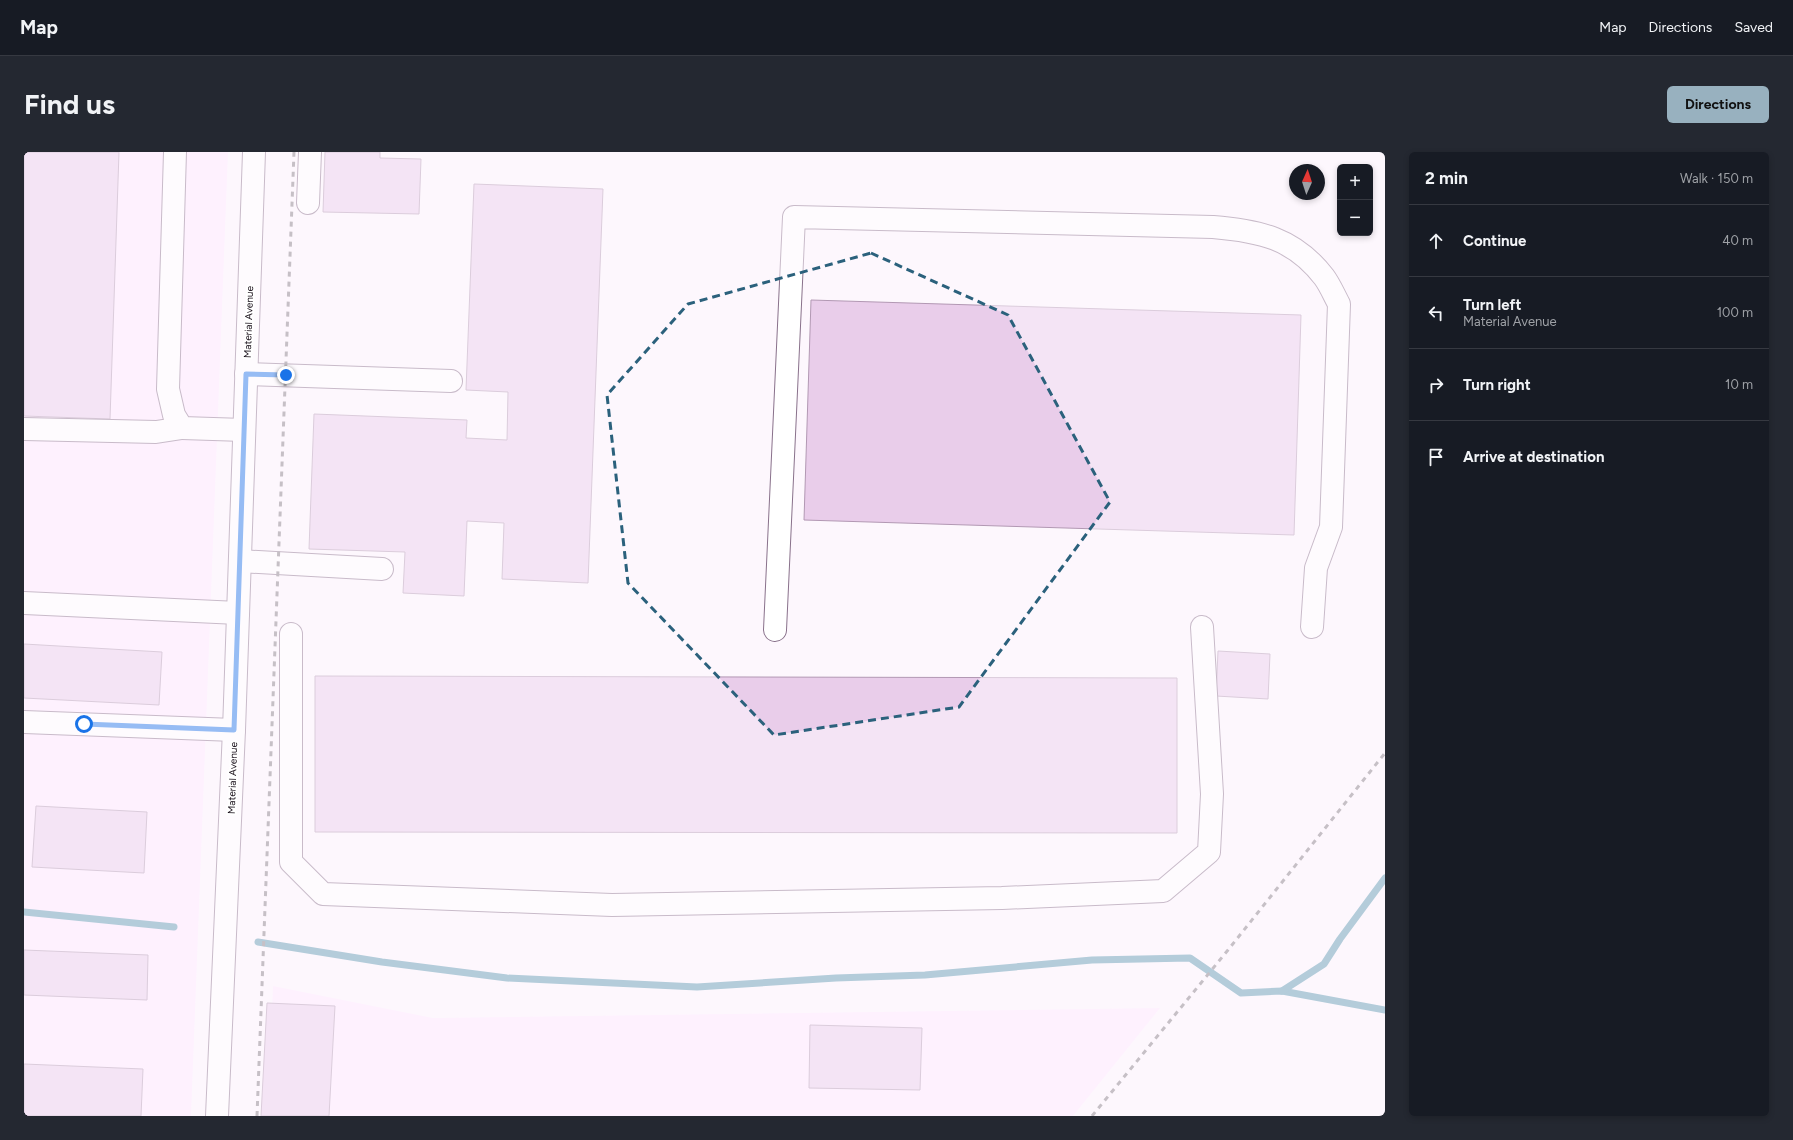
<!DOCTYPE html>
<html lang="en">
<head>
<meta charset="utf-8">
<style>
  body { margin:0; font-family:Figtree,sans-serif; background:#242831; color:#f1f3f6 }
  .controls { position:absolute; right:12px; top:12px; display:grid; overflow:hidden; border-radius:6px; box-shadow:0 2px 6px #0003 }
  .controls button { width:36px; height:36px; display:grid; place-items:center; padding:0; border:0; border-bottom:1px solid #363941; background:#171b24; color:#f1f3f6; font:20px sans-serif }
  .compass { position:absolute; left:1265px; top:12px; width:36px; height:36px; border-radius:50%; background:#171b24; box-shadow:0 2px 6px #0003; rotate:3deg }
  .stop { position:absolute; width:12px; height:12px; margin:-9px; border:3px solid #1a73e8; border-radius:50%; background:#fff }
  .stop.end { background:#1a73e8; border-color:#fff; box-shadow:0 1px 4px #0008 }
  .list { margin:0; padding:0; list-style:none }
  h2 { display:flex; justify-content:space-between; align-items:center; height:52px; margin:0; padding:0 16px; font-size:17px }
  h2 small { font-size:13px; font-weight:400; color:#9ea1a6 }
  .list li { display:grid; grid-template-columns:26px 1fr auto; gap:12px; align-items:center; box-sizing:border-box; height:72px; padding:0 16px; border-top:1px solid #363941 }
  .list b { display:block; font-size:15px; white-space:nowrap }
  .list p { margin:0; font-size:13px; white-space:nowrap; color:#9ea1a6 }
  .list em { font-size:13px; font-style:normal; color:#9ea1a6 }
  .icon { flex:none; width:22px; height:22px; fill:none; stroke:currentColor; stroke-width:2; stroke-linecap:round; stroke-linejoin:round }
  .map { position:relative; flex:none; width:1361px; height:964px; overflow:hidden; border-radius:6px }
  header { display:flex; align-items:center; gap:24px; box-sizing:border-box; height:56px; padding:0 20px; background:#171b24; border-bottom:1px solid #363941 }
  header strong { font-size:19px }
  nav { display:flex; gap:22px; margin-inline-start:auto; font-size:14px }
  .intro { display:flex; align-items:center; justify-content:space-between; box-sizing:border-box; height:96px; padding:0 24px }
  h1 { margin:0; font-size:28px }
  .button { padding:10px 18px; border-radius:6px; background:#98b1bf; color:#111; font-size:14px; font-weight:700 }
  main { display:flex; gap:24px; padding:0 24px }
  aside { flex:1; background:#171b24; border-radius:6px; box-shadow:0 2px 6px #0003 }
  .map>svg:first-child { display:block }
</style>
</head>
<body>
<header>
<strong>Map</strong>
<nav><a>Map</a><a>Directions</a><a>Saved</a></nav>
</header>
<div class="intro"><h1>Find us</h1><a class="button">Directions</a></div>
<main>
<div class="map">
<svg width="1361" height="964" viewBox="0 0 1361 964">
  <rect width="100%" height="100%" fill="#fdf7fd"/>
  <!-- built -->
  <g fill="#fee9ff">
    <path d="M0,0H204L167,964H0Z"/>
    <path d="M249,834L409,866L1136,856L1049,964H244Z"/>
  </g>
  <g fill="none" stroke-linecap="round" stroke-linejoin="round">
    <!-- stream -->
    <g stroke="#5b97b0" stroke-width="7">
      <path d="M0,760L150,775"/>
      <path d="M234,790L358,810L483,826L673,835L812,826L901,823L1068,808L1166,806L1217,841L1258,839L1361,858"/>
      <path d="M1258,839L1300,812L1316,787L1361,726"/>
    </g>
  </g>
  <!-- building -->
  <g fill="#e9cdea" stroke="#b298b3">
    <path d="M0,0H95L86,267L0,264Z"/>
    <path d="M301,0H356V6L397,7L395,62L299,60Z"/>
    <path d="M450,32L579,37L564,431L478,427L480,371L443,369L440,444L379,441L381,400L285,397L290,262L443,268L442,286L483,288L484,240L442,238Z"/>
    <path d="M787,148L1277,163L1270,383L780,368Z"/>
    <path d="M0,492L138,500L135,553L0,546Z"/>
    <path d="M1194,499L1246,502L1244,547L1192,544Z"/>
    <path d="M291,524L1153,526V681L291,680Z"/>
    <path d="M12,654L123,660L120,721L8,715Z"/>
    <path d="M0,798L124,803L123,848L0,843Z"/>
    <path d="M243,851L311,854L305,964H237Z"/>
    <path d="M786,873L898,876L896,938L785,936Z"/>
    <path d="M0,912L119,917L117,964H0Z"/>
  </g>
  <g fill="none" stroke-linecap="round" stroke-linejoin="round">
    <!-- minor casing -->
    <g stroke="#89718b" stroke-width="24">
      <g id="minor">
        <path d="M151,0L144,237L150,263L158,276L220,278"/>
        <path d="M284,51L286,0"/>
        <path d="M222,222L427,229"/>
        <path d="M0,277L132,280L158,276"/>
        <path d="M216,409L358,417"/>
        <path d="M0,451L214,461"/>
        <path d="M751,478L770,65L1189,75C1236,79 1270,86 1300,125C1306,133 1310,143 1315,152L1307,375L1292,416L1288,475"/>
        <path d="M267,482V710L299,742L588,753L978,746L1139,739L1185,700L1188,642L1178,475"/>
        <path d="M0,570L210,578"/>
        <path d="M193,964L210,578L230,0"/>
      </g>
    </g>
    <!-- minor -->
    <use href="#minor" stroke="#fff" stroke-width="22"/>
    <!-- rail -->
    <g stroke="#847c84" stroke-width="3" stroke-dasharray="5 5" stroke-linecap="butt">
      <path d="M233,964L270,0"/>
      <path d="M1068,964L1204,798L1361,601"/>
    </g>
  </g>
  <g fill="none" stroke-linecap="round" stroke-linejoin="round">
    <!-- route -->
    <path stroke="#1a73e8" stroke-width="5" d="M60,572L210,578L222,222L262,223"/>
  </g>
  <!-- marked area -->
  <path d="M0 0H1361V964H0ZM847,101L984,163L1086,350L935,555L750,583L604,431L583,243L664,152Z" fill="#fdf7fd" fill-opacity=".55" fill-rule="evenodd"/>
  <path fill="none" stroke="#2b617c" stroke-width="3" stroke-dasharray="8 5" stroke-linejoin="round" d="M847,101L984,163L1086,350L935,555L750,583L604,431L583,243L664,152Z"/>
  <g text-anchor="middle" stroke-width="4" stroke-linejoin="round" paint-order="stroke">
    <!-- street labels -->
    <g font-size="10" fill="#140b15" stroke="#fff">
      <text transform="translate(224 170) rotate(-88)" y="4">Material Avenue</text>
      <text transform="translate(208 626) rotate(-88)" y="4">Material Avenue</text>
    </g>
  </g>
</svg>
<div class="controls">
<button>+</button>
<button>−</button>
</div>
<svg class="compass" viewBox="-18 -18 36 36"><path d="M0-13l5 13h-10z" fill="#e53935"/><path d="M0 13l5-13h-10z" fill="#9ea1a6"/></svg>
<div class="stop" style="left:60px;top:572px"></div>
<div class="stop end" style="left:262px;top:223px"></div>
</div>
<aside>
<h2>2 min<small>Walk · 150 m</small></h2>
<ul class="list">
<li><svg class="icon" aria-label="ahead" viewBox="0 0 24 24"><path d="M12 20V5M6 11l6-6 6 6"/></svg><div><b>Continue</b></div><em>40 m</em></li>
<li><svg class="icon" aria-label="left" viewBox="0 0 24 24"><path d="M17 20v-9H6M10 6l-5 5 5 5"/></svg><div><b>Turn left</b><p>Material Avenue</p></div><em>100 m</em></li>
<li><svg class="icon" aria-label="right" viewBox="0 0 24 24"><path d="M7 20v-9h11M14 6l5 5-5 5"/></svg><div><b>Turn right</b></div><em>10 m</em></li>
<li><svg class="icon" aria-label="arrive" viewBox="0 0 24 24"><path d="M6 21V4h12l-3 4 3 4H6"/></svg><div><b>Arrive at destination</b></div></li>
</ul>
</aside>
</main>
</body>
</html>
